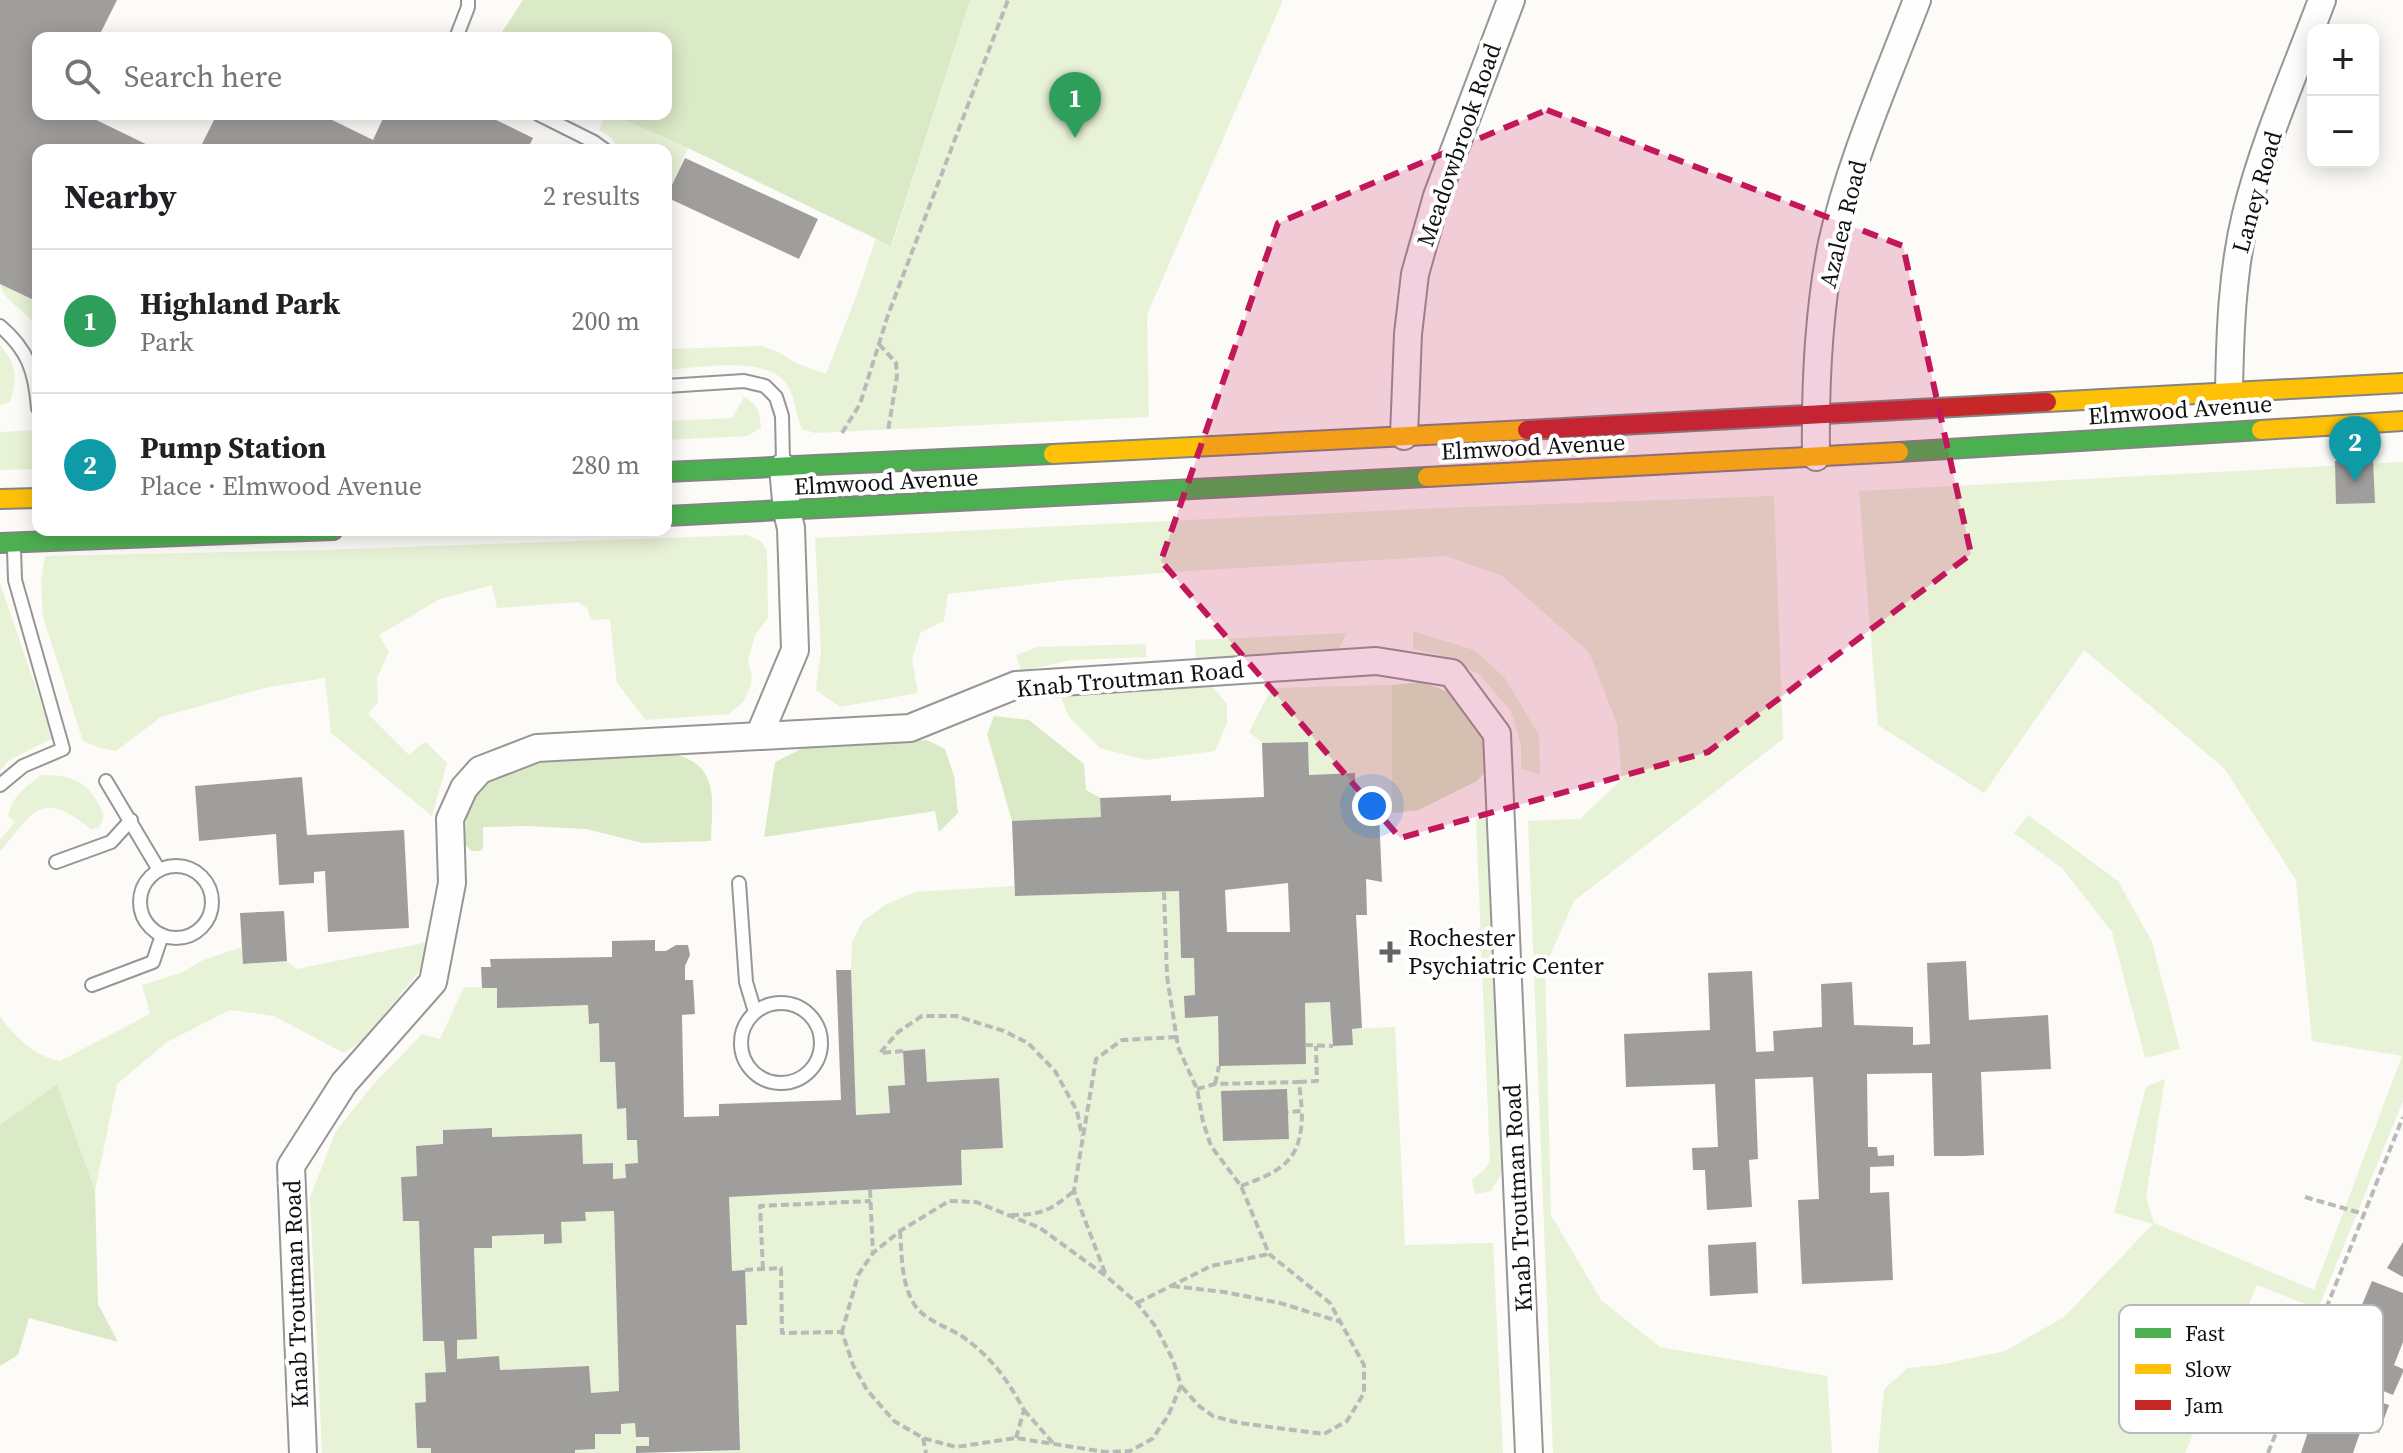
<!DOCTYPE html>
<html lang="en">
<head>
<meta charset="utf-8">
<style>
  body { margin:0; font-family:"Source Serif 4",serif; background:#f2f2f2; color:#202124 }
  .controls { position:absolute; right:24px; top:24px; display:grid; overflow:hidden; border-radius:16px; box-shadow:0 4px 20px #0003 }
  .controls button { width:72px; height:72px; display:grid; place-items:center; padding:0; border:0; border-bottom:2px solid #e0e0e0; background:#fff; color:#202124; font:40px sans-serif }
  .you { position:absolute; left:1372px; top:806px; width:28px; height:28px; margin:-20px; border:6px solid #fff; border-radius:50%; background:#1a73e8; box-shadow:0 0 0 12px #1a73e833 }
  .badge { display:grid; place-items:center; width:52px; height:52px; border-radius:50%; background:#636362; color:#fff; font-size:26px; font-weight:700 }
  .pin { position:absolute; translate:-50% -66px; filter:drop-shadow(0 2px 4px #0008) }
  .pin::after { content:''; position:absolute; top:42px; width:28px; height:24px; background:inherit; clip-path:polygon(0 0,100% 0,50% 100%) }
  .list { margin:0; padding:0; list-style:none }
  h2 { display:flex; justify-content:space-between; align-items:center; height:104px; margin:0; padding:0 32px; font-size:34px }
  h2 small { font-size:26px; font-weight:400; color:#757577 }
  .list li { display:grid; grid-template-columns:52px 1fr auto; gap:24px; align-items:center; box-sizing:border-box; height:144px; padding:0 32px; border-top:2px solid #e0e0e0 }
  .list b { display:block; font-size:30px; white-space:nowrap }
  .list p { margin:0; font-size:26px; white-space:nowrap; color:#757577 }
  .list em { font-size:26px; font-style:normal; color:#757577 }
  .icon { flex:none; width:44px; height:44px; fill:none; stroke:currentColor; stroke-width:2; stroke-linecap:round; stroke-linejoin:round }
  .map { position:relative; flex:none; width:2403px; height:1453px; overflow:hidden }
  .search { position:absolute; background:#fff; box-shadow:0 4px 20px #0003; left:32px; top:32px; width:640px; height:88px; display:flex; align-items:center; gap:20px; box-sizing:border-box; padding:0 28px; border-radius:16px; color:#757577; font-size:30px }
  .panel { position:absolute; background:#fff; box-shadow:0 4px 20px #0003; left:32px; top:144px; width:640px; height:392px; border-radius:16px }
  .map>svg:first-child { display:block }
</style>
</head>
<body>
<div class="map">
<svg width="2403" height="1453" viewBox="0 0 2403 1453">
  <rect width="100%" height="100%" fill="#fcfbf7"/>
  <!-- green -->
  <g fill="#e8f2d7">
    <path d="M970,0H1283L1147,315L1149,417L815,433L802,429C795,413 796,395 784,381C762,356 697,368 666,370V349L762,346L780,353L796,363L826,374L859,289L876,238L892,245Z"/>
    <path d="M606,114H611L688,148L666,197V150H621L610,137L599,130Z"/>
    <path d="M0,284L38,302V328C27,311 4,302 0,284Z"/>
    <path d="M0,345C17,365 18,378 10,402L0,405Z"/>
    <path d="M744,397C758,404 760,413 761,428L747,436L666,440V421L732,418Z"/>
    <path d="M38,430V469L0,470V432Z"/>
    <path d="M2403,462V1101L2318,1309L2257,1285L2185,1453H1878L1884,1389L1908,1368L1939,1365L2005,1351L2064,1317L2153,1224L2114,1213L2146,1087L2165,1079L2146,1197L2154,1223L2314,1290L2402,1056L2312,1041L2296,880L2224,768L2084,650L1984,793L1878,725L1859,491Z"/>
    <path d="M1774,496L1783,739L1574,901L1545,967L1551,1215L1601,1300L1660,1347L1827,1376L1832,1453H1553L1528,821L1580,819L1622,779L1617,724L1589,652L1502,576L1446,556L1188,571L1068,580L948,594L944,621L921,632L912,658L918,693L840,707L816,690L821,651L815,538L1439,508Z"/>
    <path d="M747,535L762,542L767,551L768,618L755,635L748,661L752,676L750,688L743,702L729,714L646,720L617,683L610,619L591,620L587,608L578,602L497,608L492,585L440,599L379,635L389,652L377,678L378,702L368,714L409,755L423,743H427L447,763L432,816L331,733L325,678L268,687L161,717L116,751L100,748L83,741L43,617L41,581L45,556L321,550Z"/>
    <path d="M0,583L53,738L9,760L0,771Z"/>
    <path d="M1413,631L1474,650L1504,677L1539,735L1540,774L1521,769V745L1511,711L1480,675L1447,657L1413,649Z"/>
    <path d="M1347,633L1337,652L1196,658L1195,640Z"/>
    <path d="M1146,644V657L1072,660L1021,671L1016,655L1038,647Z"/>
    <path d="M1211,685L1227,704V723L1215,751L1146,760L1100,748L1069,717L1059,692Z"/>
    <path d="M1392,685V813H1356L1354,773L1309,775L1308,742L1262,743L1249,732L1272,688Z"/>
    <path d="M41,775C74,774 92,784 104,816L99,828L91,829C40,788 33,812 0,852V840L15,822L8,816C12,796 26,787 41,775Z"/>
    <path d="M2028,815L2118,881L2152,942L2180,1049L2145,1058L2112,932L2062,868L2014,833Z"/>
    <path d="M1476,819H1489L1503,1171L1491,1191L1475,1194L1472,1179L1483,1171L1490,1162Z"/>
    <path d="M1014,886L1015,896L1179,891L1181,958H1194L1195,995L1184,996L1185,1017L1218,1016L1219,1066L1304,1003L1330,1002L1333,1046L1352,1045V1029L1395,1027L1405,1245L1493,1243L1503,1453H679L740,1450L736,1325H746L745,1271H732L729,1197L962,1185L961,1150L1003,1148L999,1079L927,1082L925,1049L903,1051L905,1085L889,1086L890,1113L856,1115L851,970L852,942L863,921L885,905L915,892Z"/>
    <path d="M428,942L425,964L365,1038L344,1053L274,1016L230,1010L167,1042L117,1084L95,1191L57,1084L0,1125V1016C13,1036 36,1057 60,1061L150,1014L142,985L181,973L201,961L242,947L243,964L287,961L297,969Z"/>
    <path d="M464,987L497,988L498,1008L588,1005L589,1023H599L600,1062H615L617,1108H626L627,1140H637L638,1163L625,1164L626,1178L613,1179L612,1163L583,1164L582,1134L492,1137L491,1128L443,1130V1144L416,1146L417,1176L401,1177L403,1221H419L423,1341H444L446,1372L425,1373L426,1402L415,1403L417,1448H431V1453H322L310,1197L336,1131L372,1086L422,1034L440,1039Z"/>
    <path d="M614,1211L619,1391L591,1393L589,1366L500,1370L498,1356L457,1359V1340L474,1248L492,1236L544,1234V1244L561,1243V1222L585,1221V1212Z"/>
    <path d="M635,1423L636,1437H649V1446H636V1453H575V1450L595,1449V1434H621V1424Z"/>
  </g>
  <!-- forest -->
  <g fill="#dae9c6">
    <path d="M523,0H970L891,246L688,148L611,114H666V38H498Z"/>
    <path d="M1422,682L1453,694L1482,729L1488,769L1477,781L1419,810L1392,813V685Z"/>
    <path d="M994,716L1029,720L1084,764L1086,790L1100,798L1101,817L1012,821L987,734Z"/>
    <path d="M927,740L945,749L954,776L958,813L939,832L935,811L764,837L775,762L803,748Z"/>
    <path d="M668,753C721,762 712,799 711,841L642,843L586,829L527,826L483,827V848L480,851H472L465,845C464,830 468,800 477,788C487,775 508,769 523,764Z"/>
    <path d="M57,1084L95,1191L98,1304L118,1342L29,1318L18,1355L0,1366V1125Z"/>
  </g>
  <!-- building -->
  <g fill="#a09e9c" fill-rule="evenodd">
    <path d="M0,0H117L98,38H38V114H84L158,150H38V302L0,284Z"/>
    <path d="M217,114H320L373,140L385,114H484L533,138L527,150H199Z"/>
    <path d="M685,158L818,219L799,259L666,197Z"/>
    <path d="M2373,460L2375,503L2336,504L2335,461Z"/>
    <path d="M1308,742L1309,775L1355,773L1356,813H1379L1382,882L1366,879L1367,915H1356L1362,1028L1352,1029L1353,1045L1333,1046L1330,1002L1305,1003L1306,1064L1219,1066L1218,1016L1185,1018L1184,996L1195,995L1194,958H1181L1179,891L1015,896L1012,821L1101,817L1100,798L1171,795V801L1264,797L1262,743ZM1288,883L1290,932H1227L1225,890Z"/>
    <path d="M302,777L307,835L404,830L409,928L328,932L325,871L314,872V883L279,885L276,834L199,841L195,786Z"/>
    <path d="M284,911L287,961L243,964L240,913Z"/>
    <path d="M655,940V951H666L676,945H688L690,955L685,966V980H693L695,1014L682,1015L684,1117L719,1116V1104L841,1100L836,970H851L856,1115L890,1113L888,1086L905,1085L903,1051L925,1049L927,1082L999,1078L1003,1148L961,1150L962,1185L729,1197L732,1271L745,1270L747,1325H736L740,1450L636,1453V1446H649V1437H636L635,1423L621,1424V1434H595V1449L575,1450V1453H431V1448H417L415,1403L426,1402L425,1373L446,1372L444,1341H423L419,1221H403L401,1177L417,1176L416,1146L443,1144V1130L492,1128V1137L582,1134L583,1164L613,1163V1179L626,1178L625,1164L638,1163L637,1140H627L626,1108L617,1109L615,1062H600L599,1023L589,1024L588,1005L497,1008V988H482L481,967H491L490,959L612,957V941ZM614,1211L619,1391L591,1393L589,1366L500,1370L499,1356L457,1359V1340L477,1339L474,1248H492V1236L544,1234V1244L562,1243L561,1222L586,1221L585,1212Z"/>
    <path d="M1966,961L1969,1020L2048,1015L2051,1069L1981,1072L1984,1155L1964,1156H1934L1932,1073L1867,1074L1868,1147H1877L1878,1156L1894,1155V1166L1870,1167V1193L1889,1192L1893,1280L1802,1284L1798,1200L1819,1199L1813,1077L1755,1079L1758,1159L1749,1160L1752,1207L1707,1210L1705,1170H1693L1692,1148L1718,1147L1715,1084L1626,1087L1624,1034L1710,1030L1708,973L1752,971L1756,1052L1774,1051L1773,1031L1822,1027L1821,984L1852,982L1854,1025L1913,1027V1045L1930,1044L1927,963Z"/>
    <path d="M1287,1089L1289,1139L1223,1141L1221,1091Z"/>
    <path d="M1756,1242L1758,1293L1710,1296L1708,1245Z"/>
    <path d="M2403,1242V1277L2387,1268Z"/>
    <path d="M2372,1281L2403,1293V1342L2394,1365L2403,1369V1372L2393,1395L2334,1371Z"/>
    <path d="M2324,1383L2389,1405L2379,1433L2362,1427L2353,1453H2301Z"/>
  </g>
  <g fill="none" stroke-linecap="round" stroke-linejoin="round">
    <!-- lane casing -->
    <g stroke="#979695" stroke-width="16">
      <g id="lane">
        <path d="M456,38L468,7V0"/>
        <path d="M538,114L594,142L605,150"/>
        <path d="M0,326C28,350 35,371 38,408"/>
        <path d="M666,386L744,381L765,386L776,397L782,416L783,461"/>
        <path d="M106,781L159,870"/>
        <path d="M0,785L23,766L63,749L15,580L14,549"/>
        <path d="M56,862L111,842L131,820"/>
        <circle cx="176" cy="902" r="36"/>
        <path d="M739,883L746,982L755,1012"/>
        <path d="M92,985L153,962L162,935"/>
        <circle cx="781" cy="1043" r="40"/>
      </g>
    </g>
    <!-- street casing -->
    <g stroke="#979695" stroke-width="30">
      <g id="street">
        <path d="M2229,392C2230,333 2232,272 2246,214C2264,141 2296,70 2322,0"/>
        <path d="M1404,436L1408,334L1415,274L1437,196L1511,0"/>
        <path d="M1816,457C1815,386 1818,313 1832,243C1850,161 1887,79 1917,0"/>
        <path d="M759,736L795,650L791,528L787,512L783,467"/>
        <path d="M303,1453L291,1166L344,1083L433,982L452,883L450,819L464,788L480,770L537,748L910,728L1016,685L1376,661L1452,673L1497,734L1529,1453"/>
      </g>
    </g>
    <!-- fast casing -->
    <g stroke="#848482" stroke-width="22">
      <g id="fast">
        <path d="M1899,452L2261,430"/>
        <path d="M666,472L1053,454"/>
        <path d="M666,516L1427,477"/>
        <path d="M0,543L333,530"/>
      </g>
    </g>
    <!-- slow casing -->
    <g stroke="#848482" stroke-width="22">
      <g id="slow">
        <path d="M2047,402L2403,383"/>
        <path d="M2261,430L2403,421"/>
        <path d="M1053,454L1527,430"/>
        <path d="M1427,477L1899,452"/>
        <path d="M0,499L38,498"/>
      </g>
    </g>
    <!-- jam casing -->
    <g stroke="#848482" stroke-width="22">
      <path id="jam" d="M1527,430L2047,402"/>
    </g>
    <!-- path -->
    <g stroke="#b9b9b8" stroke-width="4" stroke-dasharray="8 4" stroke-linecap="butt">
      <path d="M879,344L896,363L897,376L888,431"/>
      <path d="M842,433L860,404L888,315L1008,0"/>
      <path d="M1164,892L1167,976L1178,1047L1197,1089L1203,1122L1211,1146L1241,1186L1269,1254L1330,1303L1364,1365V1393L1347,1421L1324,1434L1239,1423L1213,1416L1199,1406L1181,1386"/>
      <path d="M1305,1045L1333,1046"/>
      <path d="M903,1051L880,1053L898,1032L922,1016H956L1004,1031L1028,1043L1055,1071L1077,1111L1082,1136"/>
      <path d="M1299,1082L1317,1081L1316,1046"/>
      <path d="M1215,1084L1219,1066"/>
      <path d="M1197,1089L1215,1084L1299,1082L1302,1111"/>
      <path d="M1241,1186C1284,1170 1302,1160 1302,1111L1288,1112"/>
      <path d="M870,1190L873,1253"/>
      <path d="M2305,1197L2364,1214"/>
      <path d="M1011,1215C1042,1215 1051,1210 1074,1191"/>
      <path d="M900,1231C902,1256 901,1282 914,1304C924,1320 945,1326 960,1335C990,1355 1007,1379 1024,1410L1016,1438"/>
      <path d="M763,1269L760,1206L871,1201"/>
      <path d="M745,1270L781,1268L782,1333L842,1332L853,1365L867,1390L894,1421L923,1438L956,1447L1016,1438L1105,1452L1130,1451L1152,1439L1168,1416L1181,1385L1173,1360L1156,1327L1137,1303L1106,1276L1040,1228L976,1202L949,1201L900,1231L873,1253L858,1275L842,1332"/>
      <path d="M1105,1273L1074,1191L1096,1059L1122,1040L1177,1037"/>
      <path d="M1172,1286L1224,1292L1280,1303L1341,1322"/>
      <path d="M1137,1303L1211,1266L1269,1254"/>
      <path d="M1024,1410L1053,1443"/>
      <path d="M923,1438L926,1453"/>
      <path d="M2268,1453L2403,1117"/>
    </g>
    <!-- lane -->
    <use href="#lane" stroke="#fffefe" stroke-width="12"/>
    <!-- street -->
    <use href="#street" stroke="#fffefe" stroke-width="26"/>
    <!-- fast -->
    <use href="#fast" stroke="#4caf50" stroke-width="18"/>
    <!-- slow -->
    <use href="#slow" stroke="#ffc107" stroke-width="18"/>
    <!-- jam -->
    <use href="#jam" stroke="#c62828" stroke-width="18"/>
  </g>
  <!-- marked area -->
  <path fill="#c2185b" fill-opacity="0.2" stroke="#c2185b" stroke-width="6" stroke-dasharray="16 10" stroke-linejoin="round" d="M1547,110L1903,246L1971,554L1708,752L1400,838L1161,561L1278,223Z"/>
  <!-- markers -->
  <path fill="#636362" stroke="#fff" stroke-width="3" d="M1386 940h8v8h8v8h-8v8h-8v-8h-8v-8h8z"/>
  <g text-anchor="middle" stroke-width="8" stroke-linejoin="round" paint-order="stroke">
    <!-- street labels -->
    <g font-size="24" fill="#111" stroke="#fff">
      <text transform="translate(1459 145) rotate(-71)" y="8">Meadowbrook Road</text>
      <text transform="translate(2257 192) rotate(-74)" y="8">Laney Road</text>
      <text transform="translate(1843 224) rotate(-76)" y="8">Azalea Road</text>
      <text transform="translate(2180 410) rotate(-4)" y="8">Elmwood Avenue</text>
      <text transform="translate(1533 447) rotate(-3)" y="8">Elmwood Avenue</text>
      <text transform="translate(886 482) rotate(-3)" y="8">Elmwood Avenue</text>
      <text transform="translate(1130 679) rotate(-5)" y="8">Knab Troutman Road</text>
      <text transform="translate(1518 1198) rotate(-93)" y="8">Knab Troutman Road</text>
      <text transform="translate(296 1294) rotate(-92)" y="8">Knab Troutman Road</text>
    </g>
    <!-- poi labels -->
    <g font-size="24" fill="#111" stroke="#fff" text-anchor="start">
      <text x="1408" y="946">Rochester<tspan x="1408" dy="28">Psychiatric Center</tspan></text>
    </g>
  </g>
  <!-- legend -->
  <rect x="2119" y="1305" width="264" height="128" rx="12" fill="#fff" stroke="#b8b8b8" stroke-width="2"/>
  <rect x="2135" y="1328" width="36" height="10" fill="#4caf50"/>
  <rect x="2135" y="1364" width="36" height="10" fill="#ffc107"/>
  <rect x="2135" y="1400" width="36" height="10" fill="#c62828"/>
  <g font-size="22" fill="#111">
    <text x="2185" y="1341">Fast</text>
    <text x="2185" y="1377">Slow</text>
    <text x="2185" y="1413">Jam</text>
  </g>
</svg>
<div class="controls">
<button>+</button>
<button>−</button>
</div>
<div class="you"></div>
<div class="pin badge" style="left:1075px;top:138px;background:#2e9e5b">1</div>
<div class="pin badge" style="left:2355px;top:482px;background:#0f9aa8">2</div>
<div class="search"><svg class="icon" aria-label="search" viewBox="0 0 24 24"><circle cx="10" cy="10" r="6"/><path d="M15 15l6 6"/></svg>Search here</div>
<section class="panel">
<h2>Nearby<small>2 results</small></h2>
<ul class="list">
<li><span class="badge" style="background:#2e9e5b">1</span><div><b>Highland Park</b><p>Park</p></div><em>200 m</em></li>
<li><span class="badge" style="background:#0f9aa8">2</span><div><b>Pump Station</b><p>Place · Elmwood Avenue</p></div><em>280 m</em></li>
</ul>
</section>
</div>
</body>
</html>
